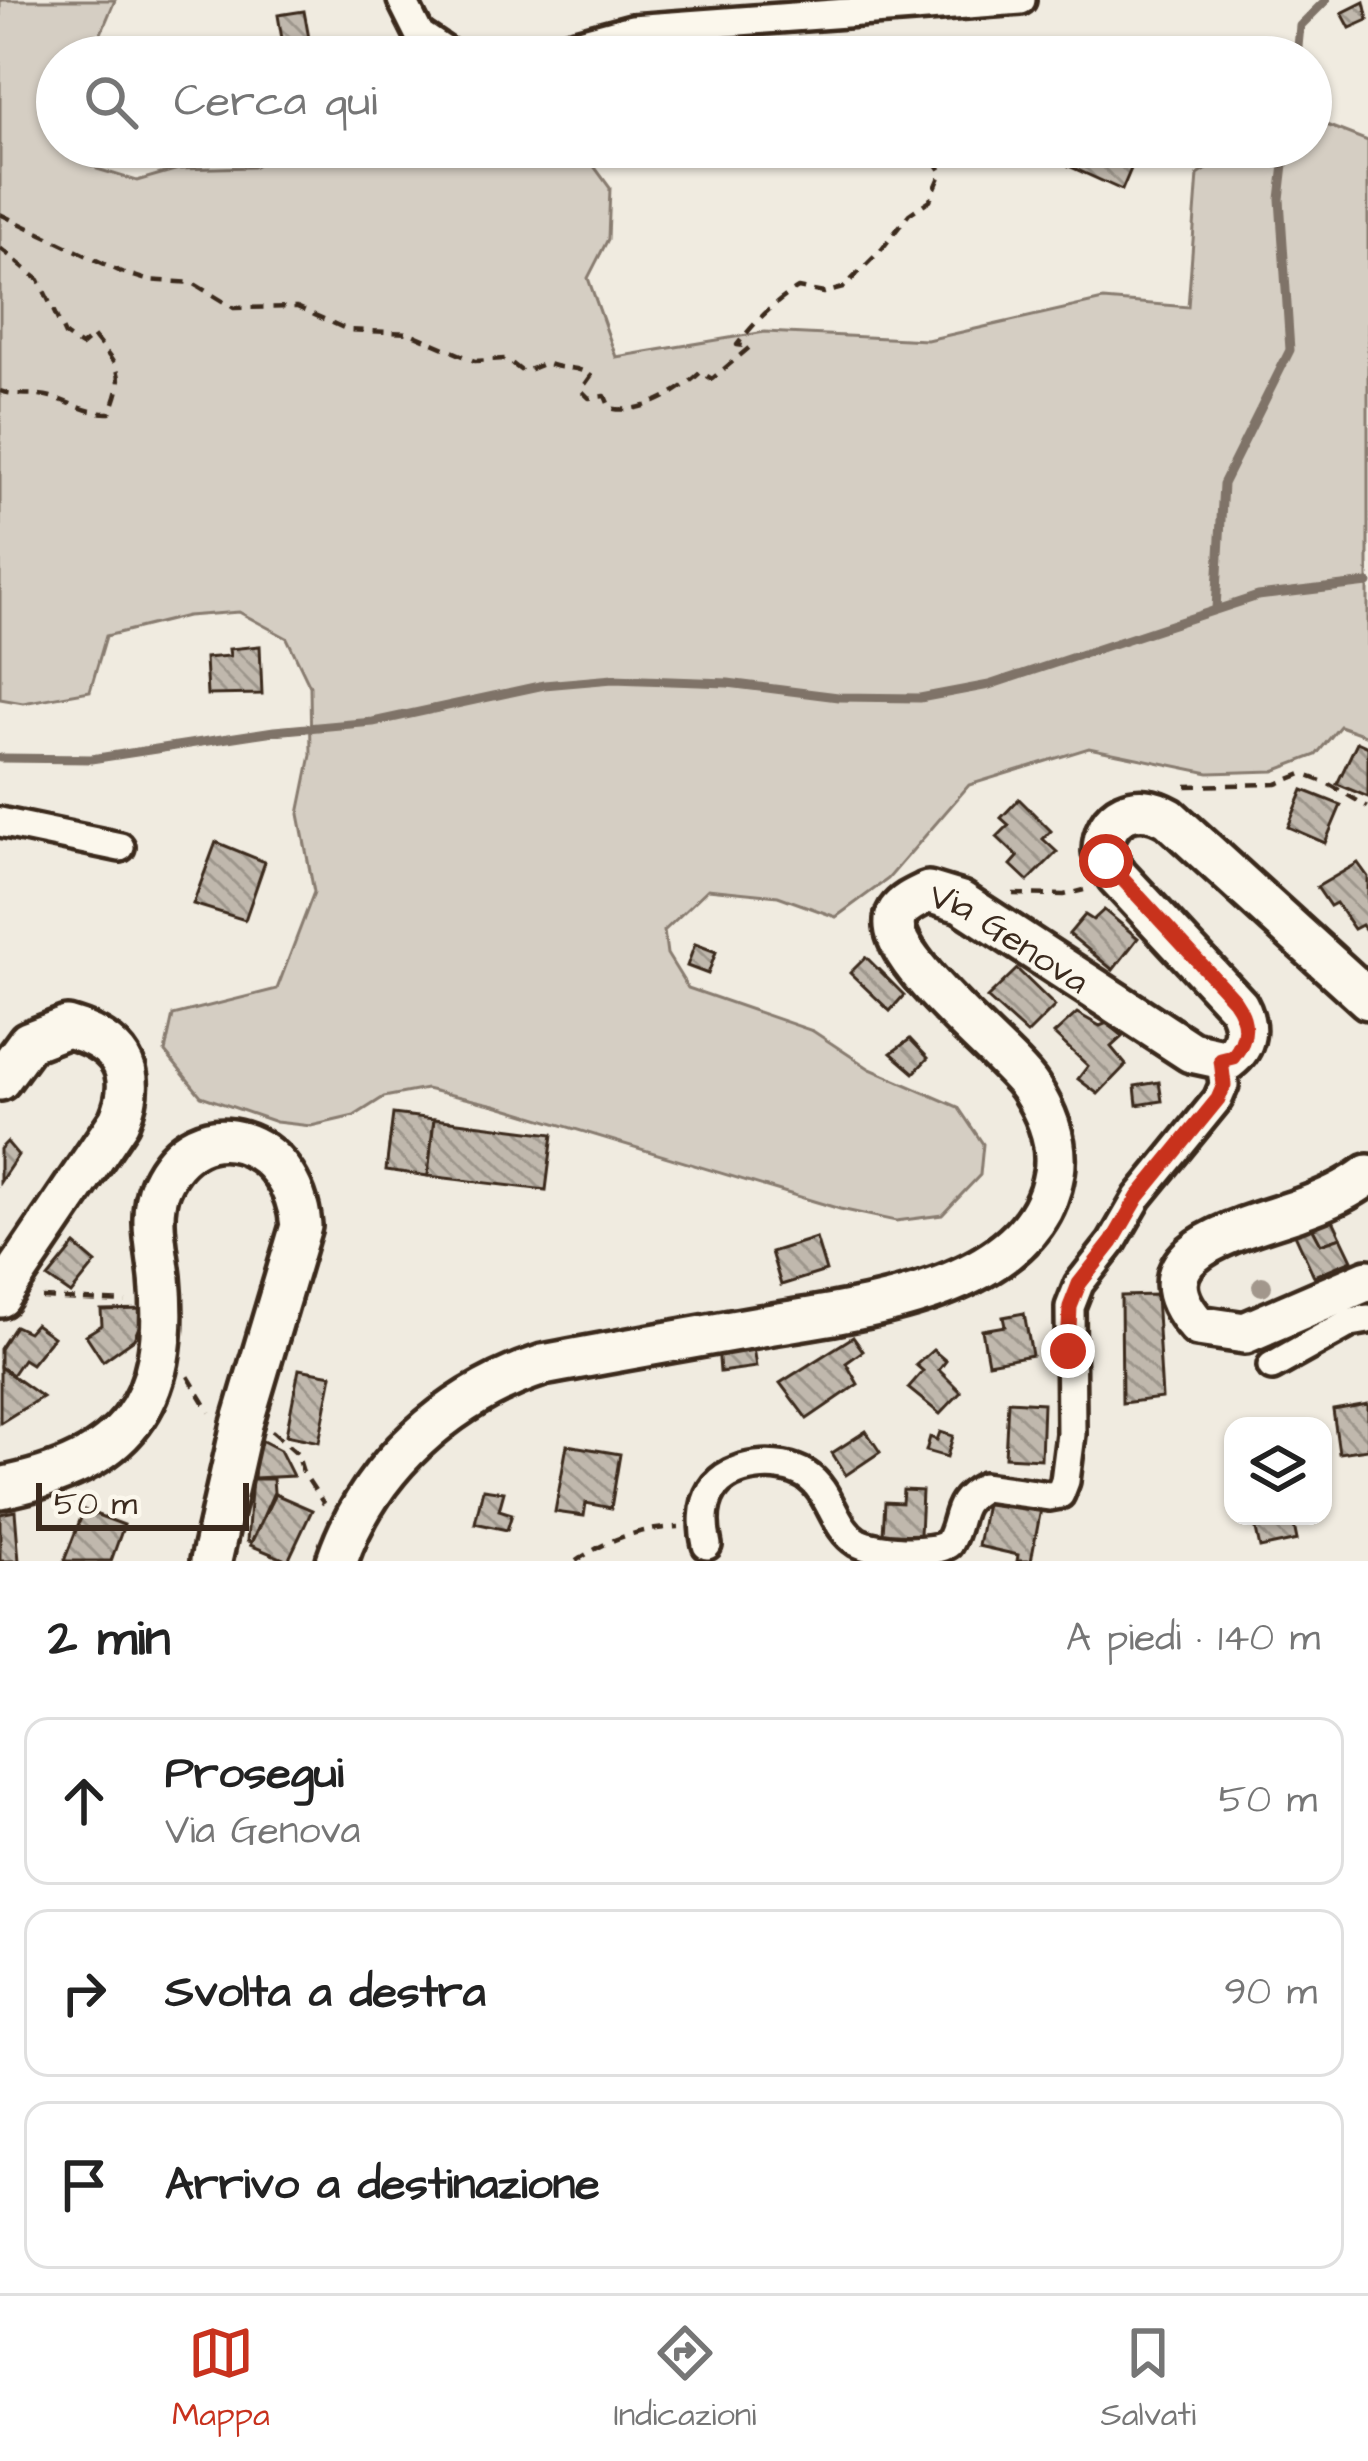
<!DOCTYPE html>
<html lang="it">
<head>
<meta charset="utf-8">
<style>
  body { margin:0; font-family:"Architects Daughter",sans-serif; background:#f2f2f2; color:#222 }
  .controls { position:absolute; right:36px; bottom:36px; display:grid; overflow:hidden; border-radius:24px; box-shadow:0 3px 9px #0004 }
  .controls button { width:108px; height:108px; display:grid; place-items:center; padding:0; border:0; border-bottom:3px solid #e0e0e0; background:#fff; color:#222; font:60px sans-serif }
  .scale { position:absolute; left:36px; bottom:30px; width:213px; box-sizing:border-box; padding-left:12px; border:6px solid #3b2a1e; border-top:0; font-size:33px; line-height:42px; white-space:nowrap; color:#3b2a1e; -webkit-text-stroke:9px #fbf7ec; paint-order:stroke }
  .stop { position:absolute; width:36px; height:36px; margin:-27px; border:9px solid #c8321e; border-radius:50%; background:#fff }
  .stop.end { background:#c8321e; border-color:#fff; box-shadow:0 3px 12px #0008 }
  .list { margin:0; padding:0; list-style:none }
  h2 { display:flex; justify-content:space-between; align-items:center; height:156px; margin:0; padding:0 48px; font-size:51px }
  h2 small { font-size:39px; font-weight:400; color:#767676 }
  .list li { display:grid; grid-template-columns:78px 1fr auto; gap:36px; align-items:center; box-sizing:border-box; height:168px; margin:0 24px 24px; padding:0 24px; border:3px solid #e0e0e0; border-radius:24px }
  .list b { display:block; font-size:45px; white-space:nowrap }
  .list p { margin:0; font-size:39px; white-space:nowrap; color:#767676 }
  .list em { font-size:39px; font-style:normal; color:#767676 }
  .icon { flex:none; width:66px; height:66px; fill:none; stroke:currentColor; stroke-width:2; stroke-linecap:round; stroke-linejoin:round }
  .map { position:relative; flex:none; width:1368px; height:1561px; overflow:hidden }
  .search { position:absolute; background:#fff; box-shadow:0 3px 9px #0004; left:36px; right:36px; top:36px; height:132px; display:flex; align-items:center; gap:30px; box-sizing:border-box; padding:0 42px; border-radius:66px; color:#767676; font-size:45px }
  .sheet { height:732px; background:#fff }
  nav { display:flex; justify-content:space-around; align-items:center; box-sizing:border-box; height:168px; border-top:3px solid #e0e0e0; background:#fff; font-size:33px; color:#767676 }
  nav a { display:grid; justify-items:center; gap:6px }
  nav .on { color:#c8321e }
  .map>svg:first-child { display:block }
</style>
</head>
<body>
<div class="map">
<svg width="1368" height="1561" viewBox="0 0 1368 1561">
  <defs>
    <pattern id="building-back-hatch" width="6" height="6" patternUnits="userSpaceOnUse" patternTransform="scale(3)"><rect width="6" height="6" fill="#c0b8ad"/><path d="M-1 5l2 2M0 0l6 6M5-1l2 2" fill="none" stroke="#9d968c"/></pattern>
  </defs>
  <rect width="100%" height="100%" fill="#f0ebe0"/>
  <filter id="ink" filterUnits="userSpaceOnUse"><feTurbulence type="fractalNoise" baseFrequency=".00833" numOctaves="2"/><feDisplacementMap in="SourceGraphic" scale="24" xChannelSelector="R" yChannelSelector="G"/><feConvolveMatrix kernelMatrix="1 2 1 2 8 2 1 2 1" color-interpolation-filters="sRGB"/></filter>
  <g filter="url(#ink)">
    <!-- grass -->
    <path fill="#d5cec3" stroke="#887c70" stroke-width="3" d="M0,0H115L91,57H57V147H87L97,169L137,181L178,169L253,167L285,147H580L610,188L608,239L588,278L616,357L765,332L927,340L1103,300L1188,307L1198,175L1239,147H1311V119L1368,141V736L1340,726L1316,755L1274,771L1209,773L1089,748L969,785L888,879L836,917L778,896L708,889L664,931L667,954L688,988L813,1031L870,1069L958,1107L983,1144L980,1175L942,1215L896,1221L840,1209L495,1105L426,1089L384,1097L354,1116L311,1126L276,1122L201,1096L165,1052L173,1015L277,989L314,892L299,814L311,755L310,686L287,638L239,612L187,616L106,636L90,691L23,703L0,699Z"/>
    <g fill="none" stroke-linecap="round" stroke-linejoin="round">
      <!-- stream -->
      <g stroke="#7f7367" stroke-width="9">
        <path d="M1297,57L1300,26L1326,0"/>
        <path d="M1216,609L1223,484L1290,350L1280,199L1286,147"/>
        <path d="M0,758L91,759L274,731L373,722L544,685L613,679L728,683L838,697L920,698L989,685L1258,596L1368,583"/>
      </g>
    </g>
    <!-- building -->
    <g fill="url(#building-back-hatch)" stroke="#3b2a1e" stroke-width="3">
      <path d="M1364,2L1368,20L1350,28L1342,13Z"/>
      <path d="M304,11L312,55L285,57L278,15Z"/>
      <path d="M1078,147H1123L1119,157L1133,164L1122,190L1069,166Z"/>
      <path d="M260,646L262,694L207,695L205,658L230,656L229,649Z"/>
      <path d="M1357,742L1368,747V797L1337,784Z"/>
      <path d="M1303,790L1341,805L1325,843L1288,827Z"/>
      <path d="M1019,799L1051,831L1043,839L1057,852L1028,881L1011,865L1018,857L997,837L1009,825L1001,818Z"/>
      <path d="M216,842L265,862L245,920L193,904Z"/>
      <path d="M1358,863L1368,877V933L1362,925L1354,929L1336,903L1330,906L1317,887Z"/>
      <path d="M1104,910L1138,938L1113,970L1069,934L1085,915L1093,920Z"/>
      <path d="M695,944L716,952L708,974L687,966Z"/>
      <path d="M866,957L904,995L890,1011L850,973Z"/>
      <path d="M1017,969L1055,1006L1027,1034L987,998Z"/>
      <path d="M1077,1013L1100,1026L1107,1023L1123,1036L1111,1047L1126,1065L1098,1094L1078,1079L1088,1066L1054,1034Z"/>
      <path d="M910,1039L928,1058L914,1073L891,1053Z"/>
      <path d="M1159,1082L1162,1101L1137,1105L1135,1086Z"/>
      <path d="M393,1114L434,1119L428,1176L386,1170Z"/>
      <path d="M434,1119L553,1134L546,1190L428,1176Z"/>
      <path d="M7,1142L18,1155L0,1182V1149Z"/>
      <path d="M1331,1216L1341,1237L1321,1244L1311,1225Z"/>
      <path d="M1311,1225L1321,1244L1341,1237L1352,1260L1314,1276L1294,1232Z"/>
      <path d="M816,1238L826,1271L781,1285L771,1252Z"/>
      <path d="M75,1245L96,1263L71,1294L48,1278Z"/>
      <path d="M1156,1295L1162,1398L1122,1403L1121,1296Z"/>
      <path d="M146,1309L134,1339L103,1361L86,1335L102,1325L101,1310Z"/>
      <path d="M1024,1313L1032,1355L988,1363L982,1330L1005,1326L1003,1317Z"/>
      <path d="M35,1324L53,1337L31,1364L23,1359L12,1375L0,1367V1349L15,1326L28,1332Z"/>
      <path d="M853,1337L863,1351L846,1363L858,1384L807,1419L780,1383Z"/>
      <path d="M752,1341L756,1367L720,1372L718,1346Z"/>
      <path d="M933,1350L946,1361L939,1370L961,1392L940,1414L908,1388L923,1371L916,1365Z"/>
      <path d="M0,1367L42,1397L0,1423Z"/>
      <path d="M299,1369L332,1375L319,1442L286,1435Z"/>
      <path d="M1008,1401L1043,1403L1041,1459L1005,1457Z"/>
      <path d="M1368,1404V1449L1339,1453L1333,1410Z"/>
      <path d="M866,1431L880,1452L846,1475L832,1453Z"/>
      <path d="M940,1432L953,1436L947,1457L926,1451L930,1437L937,1440Z"/>
      <path d="M257,1438L280,1450L293,1476L254,1478Z"/>
      <path d="M567,1445L620,1454L611,1508L586,1503L584,1516L555,1512Z"/>
      <path d="M252,1479H273L274,1492L252,1542L247,1541Z"/>
      <path d="M483,1489L504,1492L499,1510L512,1514L507,1530L475,1523Z"/>
      <path d="M903,1490L922,1491L920,1535L883,1534L885,1502L902,1503Z"/>
      <path d="M275,1494L312,1510L288,1561L250,1545Z"/>
      <path d="M987,1498L1041,1509L1031,1561H1017L1018,1555L978,1546Z"/>
      <path d="M84,1510L124,1525L111,1561H64Z"/>
      <path d="M15,1511L19,1561H0V1514Z"/>
      <path d="M1253,1516H1292L1297,1540L1260,1548Z"/>
    </g>
    <g fill="none" stroke-linecap="round" stroke-linejoin="round">
      <!-- street casing -->
      <g stroke="#3b2a1e" stroke-width="36">
        <g id="street">
          <path d="M402,0L419,34L453,57"/>
          <path d="M528,57L632,29L1021,0"/>
          <path d="M0,822L120,847"/>
          <path d="M1272,1366L1351,1322L1368,1319"/>
          <path d="M707,1545C703,1528 702,1506 712,1490C730,1462 781,1459 806,1475C831,1491 833,1527 857,1542C875,1552 931,1555 948,1544C963,1519 952,1503 984,1487L1049,1496L1060,1494L1065,1481L1071,1434L1070,1307L1079,1284L1112,1242L1138,1197L1218,1099L1224,1085L1221,1060"/>
        </g>
      </g>
      <!-- secondary casing -->
      <g stroke="#3b2a1e" stroke-width="48">
        <g id="secondary">
          <path d="M0,1080L28,1042L67,1027C118,1041 141,1069 119,1121L0,1297"/>
          <path d="M1368,1175C1348,1190 1324,1201 1300,1209C1249,1228 1129,1250 1198,1326L1245,1333L1368,1280"/>
          <path d="M0,1488C126,1463 172,1405 160,1277C157,1249 148,1213 160,1186C197,1105 293,1137 301,1226L242,1424L211,1561"/>
          <path id="s1" d="M337,1561C369,1467 450,1395 543,1365C611,1352 680,1340 749,1328C844,1311 1035,1296 1054,1173C1059,1143 1046,1112 1030,1087C1008,1053 873,952 898,912C905,902 918,897 928,892L961,902L1191,1052L1228,1060C1247,1046 1249,1026 1238,1006L1117,876L1103,852C1103,813 1137,799 1169,818L1368,999"/>
        </g>
      </g>
      <!-- path -->
      <g stroke="#3b2a1e" stroke-width="4.5" stroke-dasharray="12 9" stroke-linecap="butt">
        <path d="M800,43L816,57"/>
        <path d="M0,214L121,272L147,280L193,283L234,308L297,307L348,330L410,333L475,361L506,359L523,372L546,363C562,371 576,364 591,376L581,390L589,398L605,396L610,408C638,416 680,392 701,372L712,379L750,347L737,345C755,322 773,303 798,288L824,293L843,288L882,249L909,214L930,200L942,172L926,147"/>
        <path d="M0,248L39,280L65,335L81,346L93,336C119,369 127,372 110,413C87,414 73,403 51,397C34,392 17,397 0,391"/>
        <path d="M1186,786L1277,784L1302,774L1327,783L1368,807"/>
        <path d="M1013,894L1064,895L1084,890"/>
        <path d="M42,1298L126,1302"/>
        <path d="M188,1376L210,1412"/>
        <path d="M272,1431L297,1453L303,1472L324,1504"/>
        <path d="M576,1561C610,1538 638,1529 679,1527"/>
      </g>
      <!-- street -->
      <use href="#street" stroke="#fbf7ec" stroke-width="27"/>
      <!-- secondary -->
      <use href="#secondary" stroke="#fbf7ec" stroke-width="39"/>
    </g>
    <!-- trees -->
    <circle fill="#a2978c" cx="1262" cy="1286" r="10"/>
  </g>
  <g fill="none" stroke-linecap="round" stroke-linejoin="round" filter="url(#ink)">
    <!-- route -->
    <path stroke="#c8321e" stroke-width="15" d="M1068,1351L1070,1307L1079,1284L1112,1242L1138,1197L1218,1099L1224,1085L1221,1060L1233,1057C1249,1037 1248,1020 1234,1000L1106,861"/>
  </g>
  <g text-anchor="middle" stroke-width="9" stroke-linejoin="round" paint-order="stroke">
    <!-- street labels -->
    <g font-size="36" fill="#3b2a1e" stroke="#fbf7ec">
      <text dy="13" stroke="none"><textPath href="#s1" startOffset="1317">Via Genova</textPath></text>
    </g>
  </g>
</svg>
<div class="controls">
<button><svg class="icon" aria-label="layers" viewBox="0 0 24 24"><path d="M12 4l9 5-9 5-9-5zM3 14l9 5 9-5"/></svg></button>
</div>
<div class="scale">50 m</div>
<div class="stop" style="left:1106px;top:861px"></div>
<div class="stop end" style="left:1068px;top:1351px"></div>
<div class="search"><svg class="icon" aria-label="search" viewBox="0 0 24 24"><circle cx="10" cy="10" r="6"/><path d="M15 15l6 6"/></svg>Cerca qui</div>
</div>
<section class="sheet">
<h2>2 min<small>A piedi · 140 m</small></h2>
<ul class="list">
<li><svg class="icon" aria-label="ahead" viewBox="0 0 24 24"><path d="M12 20V5M6 11l6-6 6 6"/></svg><div><b>Prosegui</b><p>Via Genova</p></div><em>50 m</em></li>
<li><svg class="icon" aria-label="right" viewBox="0 0 24 24"><path d="M7 20v-9h11M14 6l5 5-5 5"/></svg><div><b>Svolta a destra</b></div><em>90 m</em></li>
<li><svg class="icon" aria-label="arrive" viewBox="0 0 24 24"><path d="M6 21V4h12l-3 4 3 4H6"/></svg><div><b>Arrivo a destinazione</b></div></li>
</ul>
</section>
<nav>
<a class="on"><svg class="icon" aria-label="map" viewBox="0 0 24 24"><path d="M3 6l6-2 6 2 6-2v14l-6 2-6-2-6 2zM9 4v14M15 6v14"/></svg>Mappa</a>
<a><svg class="icon" aria-label="directions" viewBox="0 0 24 24"><path d="M12 3l9 9-9 9-9-9zM9 14v-3h6M13 9l2 2-2 2"/></svg>Indicazioni</a>
<a><svg class="icon" aria-label="saved" viewBox="0 0 24 24"><path d="M7 4h10v16l-5-4-5 4z"/></svg>Salvati</a>
</nav>
</body>
</html>
